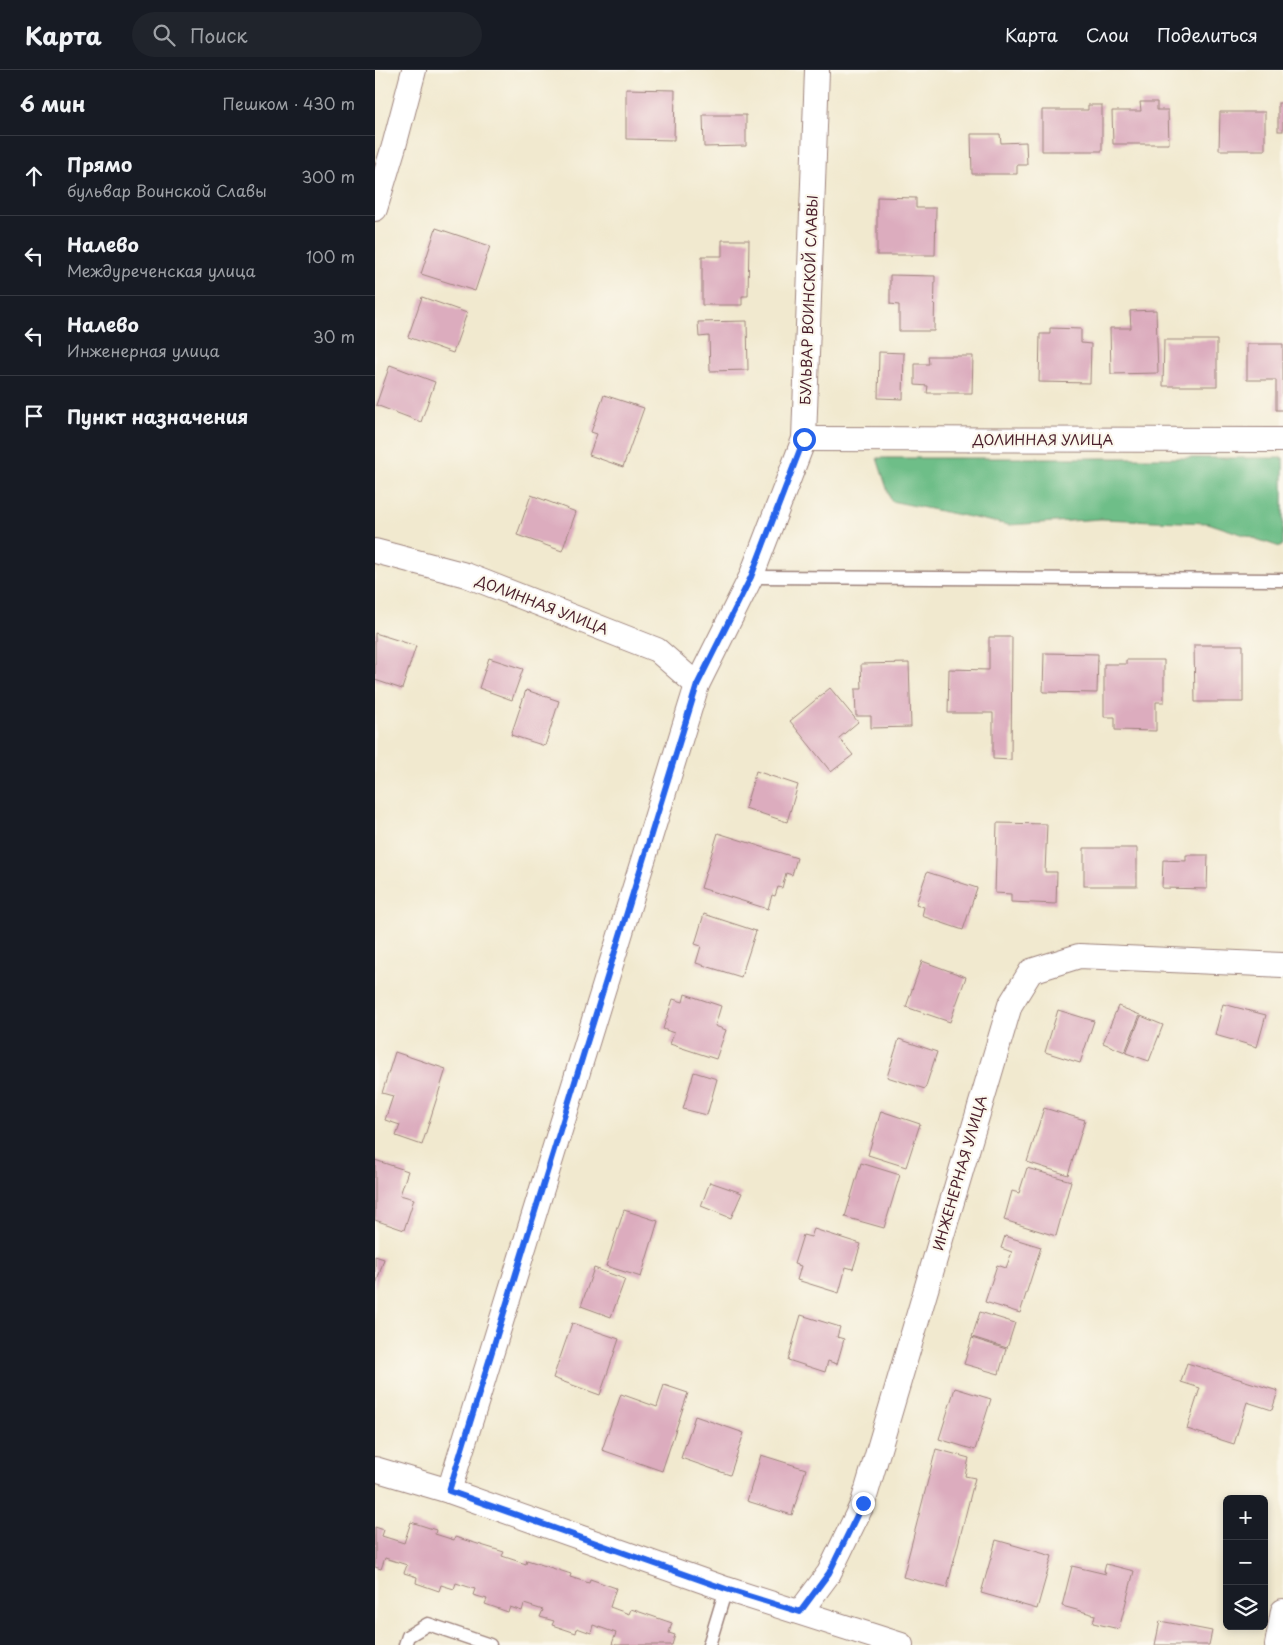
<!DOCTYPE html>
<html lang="ru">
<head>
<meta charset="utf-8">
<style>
  body { margin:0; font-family:"Playpen Sans",sans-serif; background:#20242c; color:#f1f3f6 }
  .controls { position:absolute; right:15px; bottom:15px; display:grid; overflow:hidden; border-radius:8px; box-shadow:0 2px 8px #0003 }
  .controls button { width:45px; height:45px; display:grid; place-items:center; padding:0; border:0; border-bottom:1px solid #363941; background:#171b24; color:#f1f3f6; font:25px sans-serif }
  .stop { position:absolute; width:15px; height:15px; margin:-11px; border:4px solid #2563eb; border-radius:50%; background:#fff }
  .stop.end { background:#2563eb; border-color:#fff; box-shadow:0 1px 5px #0008 }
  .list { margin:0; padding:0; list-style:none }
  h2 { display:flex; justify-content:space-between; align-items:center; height:65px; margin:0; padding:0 20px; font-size:21px }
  h2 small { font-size:16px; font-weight:400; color:#9ea1a6 }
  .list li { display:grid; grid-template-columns:32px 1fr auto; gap:15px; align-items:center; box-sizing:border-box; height:80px; padding:0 20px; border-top:1px solid #363941 }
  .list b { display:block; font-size:19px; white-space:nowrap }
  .list p { margin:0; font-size:16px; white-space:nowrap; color:#9ea1a6 }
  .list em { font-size:16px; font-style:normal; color:#9ea1a6 }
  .icon { flex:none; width:28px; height:28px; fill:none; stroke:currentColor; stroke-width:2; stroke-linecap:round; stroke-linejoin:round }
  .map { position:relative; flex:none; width:908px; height:1575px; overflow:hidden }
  header { display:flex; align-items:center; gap:30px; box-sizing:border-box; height:70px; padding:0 25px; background:#171b24; border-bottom:1px solid #363941 }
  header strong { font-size:24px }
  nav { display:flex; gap:28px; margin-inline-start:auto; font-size:18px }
  .search { width:350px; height:45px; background:#20242c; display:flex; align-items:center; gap:12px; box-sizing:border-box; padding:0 18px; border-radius:28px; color:#9ea1a6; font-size:19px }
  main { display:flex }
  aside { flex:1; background:#171b24 }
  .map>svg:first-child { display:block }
</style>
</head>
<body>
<header>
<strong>Карта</strong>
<div class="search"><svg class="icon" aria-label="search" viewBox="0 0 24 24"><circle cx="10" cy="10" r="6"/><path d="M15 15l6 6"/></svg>Поиск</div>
<nav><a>Карта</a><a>Слои</a><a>Поделиться</a></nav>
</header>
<main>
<aside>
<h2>6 мин<small>Пешком · 430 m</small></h2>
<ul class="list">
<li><svg class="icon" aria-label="ahead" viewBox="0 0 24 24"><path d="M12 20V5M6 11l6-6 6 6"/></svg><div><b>Прямо</b><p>бульвар Воинской Славы</p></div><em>300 m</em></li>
<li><svg class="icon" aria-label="left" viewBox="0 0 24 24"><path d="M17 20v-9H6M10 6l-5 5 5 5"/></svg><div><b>Налево</b><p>Междуреченская улица</p></div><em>100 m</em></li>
<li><svg class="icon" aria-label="left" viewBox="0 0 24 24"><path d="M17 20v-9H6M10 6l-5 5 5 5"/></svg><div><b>Налево</b><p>Инженерная улица</p></div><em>30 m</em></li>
<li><svg class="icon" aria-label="arrive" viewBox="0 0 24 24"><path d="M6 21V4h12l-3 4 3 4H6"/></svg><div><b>Пункт назначения</b></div></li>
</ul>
</aside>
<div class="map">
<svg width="908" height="1575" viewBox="0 0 908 1575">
  <rect width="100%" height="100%" fill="#fbf7ec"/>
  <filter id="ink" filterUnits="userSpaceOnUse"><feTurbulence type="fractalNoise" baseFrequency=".02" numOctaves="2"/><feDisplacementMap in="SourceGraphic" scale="10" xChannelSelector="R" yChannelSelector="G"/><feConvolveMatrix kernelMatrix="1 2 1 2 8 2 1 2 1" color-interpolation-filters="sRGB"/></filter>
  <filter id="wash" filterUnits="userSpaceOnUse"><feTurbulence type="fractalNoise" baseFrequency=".0096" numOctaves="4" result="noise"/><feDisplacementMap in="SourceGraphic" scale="20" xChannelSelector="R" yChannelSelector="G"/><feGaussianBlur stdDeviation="1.12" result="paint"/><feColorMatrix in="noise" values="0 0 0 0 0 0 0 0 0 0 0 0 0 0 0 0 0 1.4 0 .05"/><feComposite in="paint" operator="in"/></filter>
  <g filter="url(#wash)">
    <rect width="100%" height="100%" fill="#f1e9cf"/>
    <!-- forest -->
    <path fill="#6ebe88" stroke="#5c6e5a" d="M502,388H908V475L905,477L833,453L726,449L634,455L516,431Z"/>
    <g id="blocks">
      <!-- building -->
      <g fill="#dcacbe">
        <path d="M251,19L300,20L299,70L251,69Z"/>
        <path d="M765,32H782V40H793L794,74H738L737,41H766Z"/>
        <rect x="903" y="33" width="5" height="28"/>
        <path d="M713,35H727V81H667V40H713Z"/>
        <path d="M845,42H890V80H844Z"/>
        <path d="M328,45H371V76L329,77Z"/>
        <path d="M596,64H625L626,73L651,72L652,95H642V104H597Z"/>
        <path d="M502,127L541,128V138H561L560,185H502Z"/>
        <path d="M61,158L115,176L100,221L46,204Z"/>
        <path d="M347,170H374L373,226H367V235H327V186H347Z"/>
        <path d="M515,205L560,206L559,261H524V235L515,234Z"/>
        <path d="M47,227L92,243L78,283L33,267Z"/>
        <path d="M781,240L783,303L736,304L735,258H756L755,241Z"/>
        <path d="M372,251L373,300L335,301L334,266L324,267L323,252Z"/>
        <path d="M675,258L706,259V273L716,274L715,313L664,312L665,264H675Z"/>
        <path d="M789,270H842V316H788Z"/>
        <path d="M872,274H908V340H901V310H872Z"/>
        <path d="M504,282L529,283L528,329L503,328Z"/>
        <path d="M553,286H598L597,323H552L553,316L540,315V294H554Z"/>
        <path d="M15,295L60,312L46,352L1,335Z"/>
        <path d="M229,325L269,338L248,397L214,385L222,364L216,362Z"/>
        <path d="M156,425L201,442L187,481L142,465Z"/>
        <path d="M0,563L41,576L27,619L0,610Z"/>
        <path d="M614,567H637L636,690L618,689V643H573L574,599L614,600Z"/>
        <path d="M819,575H868V632H820Z"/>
        <path d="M669,583L723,584L722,623L668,622Z"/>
        <path d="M114,588L148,599L137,630L104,618Z"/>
        <path d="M751,590H789V632H781V661L740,660V647H729V594H751Z"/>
        <path d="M534,593L536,657L496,658V646H481L480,619H487L486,594Z"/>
        <path d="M455,618L483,652L464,668L478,685L456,702L415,651Z"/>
        <path d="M151,620L184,631L170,676L136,665Z"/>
        <path d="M381,701L423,715L412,752L370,738Z"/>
        <path d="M622,753L672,754L670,802H682L681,834L636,832V824L620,823Z"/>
        <path d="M343,763L422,788L417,805L411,803L407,818L403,817L400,826L397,825L393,839L326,818Z"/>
        <rect x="709" y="778" width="53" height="38"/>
        <path d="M811,785H833L832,819L787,818L788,790L811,791Z"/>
        <path d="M552,802L602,818L588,860L547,846L549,837L541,834Z"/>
        <path d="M329,844L381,861L366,907L321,893L326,876L320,874Z"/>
        <path d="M547,891L591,907L575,952L531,937Z"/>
        <path d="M310,924L346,936L340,956L351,960L341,989L295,974L299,963L288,959L298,929L308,932Z"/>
        <path d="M848,934L891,945L882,977L840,965Z"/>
        <path d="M743,936L765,945L750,982L728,973Z"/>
        <path d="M683,940L719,951L705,993L670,982Z"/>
        <path d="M766,946L788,955L774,991L751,983Z"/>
        <path d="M524,969L562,982L550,1019L512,1007Z"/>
        <path d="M20,982L71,999L47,1075L21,1066L25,1055L10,1050L18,1026L7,1023Z"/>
        <path d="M319,1002L342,1009L332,1045L308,1039Z"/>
        <path d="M669,1038L710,1050L693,1105L652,1092Z"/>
        <path d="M506,1041L545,1054L531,1097L493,1085Z"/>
        <path d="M0,1090L33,1101L25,1125L39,1129L29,1160L0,1150Z"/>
        <path d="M486,1093L525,1105L509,1158L470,1147Z"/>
        <path d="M652,1098L696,1111L681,1166L629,1150L637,1121L644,1123Z"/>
        <path d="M335,1112L367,1123L356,1148L326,1136Z"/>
        <path d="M249,1140L283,1151L266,1207L231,1196Z"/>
        <path d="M439,1159L486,1174L478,1199L471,1197L464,1223L422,1210L426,1196L419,1194L428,1165L436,1167Z"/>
        <path d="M630,1166L666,1177L645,1243L610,1232L622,1195L631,1198L637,1182L626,1178Z"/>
        <path d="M0,1186L9,1189L0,1218Z"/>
        <path d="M219,1198L250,1209L236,1247L206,1236Z"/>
        <path d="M605,1242L640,1253L632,1278L597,1267Z"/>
        <path d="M426,1245L465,1257L462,1267L469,1269L462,1294L453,1291L450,1302L413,1290Z"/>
        <path d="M197,1253L244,1269L225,1325L178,1308Z"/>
        <path d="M597,1268L631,1279L624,1304L589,1294Z"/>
        <path d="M812,1293L903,1321L897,1340L872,1332L859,1374L812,1359L825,1318L806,1312Z"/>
        <path d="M289,1315L313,1323L287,1401L227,1380L246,1324L282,1337Z"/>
        <path d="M580,1318L616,1329L600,1380L564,1369Z"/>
        <path d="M320,1346L369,1363L355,1405L306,1388Z"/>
        <path d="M561,1379L594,1388L590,1406L600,1408L572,1518L528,1507Z"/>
        <path d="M386,1385L431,1399L417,1445L372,1431Z"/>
        <path d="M36,1452L61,1460L60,1464L79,1470L80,1467L129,1482L127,1486L151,1494L152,1490L196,1504L195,1507L214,1513L215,1509L241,1518L235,1537L254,1544L256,1539L297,1553L294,1563L300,1565L297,1575H241L237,1574L241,1563L218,1555L216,1563L202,1558L201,1563L177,1555L179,1551L165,1547L168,1540L149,1534L147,1541L135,1537L133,1542L110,1534L112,1529L98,1525L100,1519L81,1513L79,1519L66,1515L64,1521L41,1513L42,1507L29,1503L32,1495L10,1488L6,1499L0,1497V1457L9,1460L7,1466L29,1473Z"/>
        <path d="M621,1470L677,1486L662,1539L606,1523Z"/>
        <path d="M731,1494L759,1501L744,1559L718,1553L720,1545L687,1536L697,1496L731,1504L729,1501Z"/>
        <path d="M785,1551L837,1561L834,1575H780Z"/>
      </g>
    </g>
  </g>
  <g filter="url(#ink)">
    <use href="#blocks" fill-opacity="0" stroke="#9e847d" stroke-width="1"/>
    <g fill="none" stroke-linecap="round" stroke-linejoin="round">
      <!-- service casing -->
      <g stroke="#9e847d" stroke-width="15">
        <g id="service">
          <path d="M376,507L908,510"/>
          <path d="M30,1575L33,1566L53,1554L115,1575"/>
          <path d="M334,1575L351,1519"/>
        </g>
      </g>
      <!-- minor casing -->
      <g stroke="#9e847d" stroke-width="26">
        <g id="minor">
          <path d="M0,139L19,76L39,0"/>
          <path d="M429,369L908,370"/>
          <path d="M0,481L91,505L282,580L322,615"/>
          <path d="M0,1399L74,1421L351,1519L526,1575"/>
          <path d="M74,1421L322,615L376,507L429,369L442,0"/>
          <path d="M425,1542L454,1503L488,1433L635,935L656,901L704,886L908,895"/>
          <path d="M902,1575L908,1541"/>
        </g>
      </g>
      <!-- service -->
      <use href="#service" stroke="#fff" stroke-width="12"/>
      <!-- minor -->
      <use href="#minor" stroke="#fff" stroke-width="24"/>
    </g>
  </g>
  <g fill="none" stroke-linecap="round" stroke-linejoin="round" filter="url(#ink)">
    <!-- route -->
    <path stroke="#2563eb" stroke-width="6" d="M429,369L376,507L322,615L74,1421L351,1519L425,1542L454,1503L488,1433"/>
  </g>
  <g text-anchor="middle" stroke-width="4.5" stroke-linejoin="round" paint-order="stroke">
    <!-- street labels -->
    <g font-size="14" fill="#4a1f2b" stroke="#fbf7ec">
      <text transform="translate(434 230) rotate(-88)" y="5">БУЛЬВАР ВОИНСКОЙ СЛАВЫ</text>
      <text x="668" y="375">ДОЛИННАЯ УЛИЦА</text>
      <text transform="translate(167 535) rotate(21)" y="5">ДОЛИННАЯ УЛИЦА</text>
      <text transform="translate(585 1103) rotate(-74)" y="5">ИНЖЕНЕРНАЯ УЛИЦА</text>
    </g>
  </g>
</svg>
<div class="controls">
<button>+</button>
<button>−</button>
<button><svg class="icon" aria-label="layers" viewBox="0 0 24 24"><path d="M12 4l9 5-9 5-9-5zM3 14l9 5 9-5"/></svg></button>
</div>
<div class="stop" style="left:429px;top:369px"></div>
<div class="stop end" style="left:488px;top:1433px"></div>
</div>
</main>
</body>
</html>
